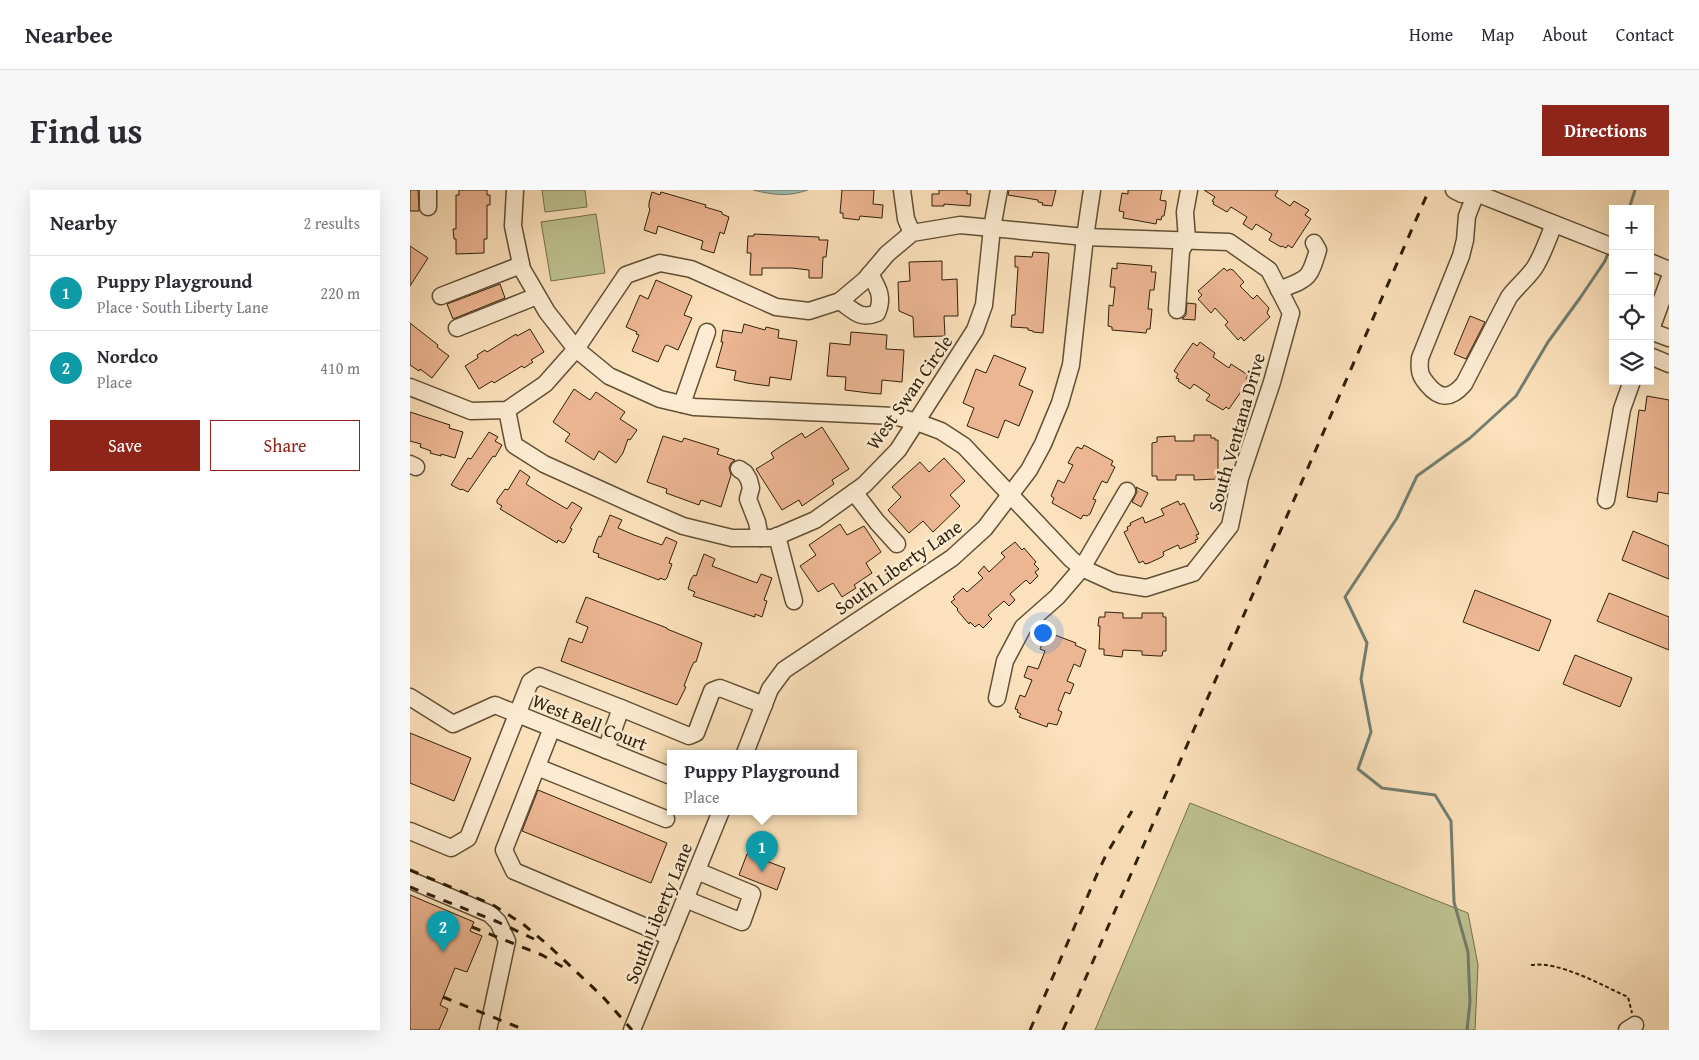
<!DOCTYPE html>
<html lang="en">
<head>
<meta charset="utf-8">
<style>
  body { margin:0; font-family:"Gentium Book Plus",serif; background:#f7f7f7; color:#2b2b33 }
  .controls { position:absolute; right:15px; top:15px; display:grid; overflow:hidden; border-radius:0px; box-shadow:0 5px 20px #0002 }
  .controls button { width:45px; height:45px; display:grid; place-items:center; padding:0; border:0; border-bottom:1px solid #e1e1e2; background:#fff; color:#2b2b33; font:25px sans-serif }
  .you { position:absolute; left:632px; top:442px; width:18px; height:18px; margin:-12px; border:4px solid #fff; border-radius:50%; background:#1a73e8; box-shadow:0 0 0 8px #1a73e833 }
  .badge { display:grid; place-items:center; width:32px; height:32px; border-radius:50%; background:#8f2418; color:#fff; font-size:16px; font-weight:700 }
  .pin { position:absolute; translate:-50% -41px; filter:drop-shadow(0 1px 2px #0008) }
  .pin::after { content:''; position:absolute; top:26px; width:18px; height:15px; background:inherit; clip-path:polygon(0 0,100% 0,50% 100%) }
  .popup { position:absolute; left:257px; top:560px; width:190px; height:65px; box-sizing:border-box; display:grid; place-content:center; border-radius:0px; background:#fff; filter:drop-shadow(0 1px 4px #0005); font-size:16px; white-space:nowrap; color:#7c7c81 }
  .popup b { font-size:19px; color:#2b2b33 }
  .popup::after { content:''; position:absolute; left:50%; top:100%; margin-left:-10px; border:10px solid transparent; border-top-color:#fff }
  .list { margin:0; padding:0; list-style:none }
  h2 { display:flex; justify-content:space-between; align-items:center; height:65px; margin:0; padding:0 20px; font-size:21px }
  h2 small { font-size:16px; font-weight:400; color:#7c7c81 }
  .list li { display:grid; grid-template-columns:32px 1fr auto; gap:15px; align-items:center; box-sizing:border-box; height:75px; padding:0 20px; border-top:1px solid #e1e1e2 }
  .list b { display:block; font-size:19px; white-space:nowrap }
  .list p { margin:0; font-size:16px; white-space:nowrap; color:#7c7c81 }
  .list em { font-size:16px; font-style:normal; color:#7c7c81 }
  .actions { display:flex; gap:10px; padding:15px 20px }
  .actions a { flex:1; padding:11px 0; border:1px solid #8f2418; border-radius:0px; text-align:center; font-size:18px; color:#8f2418 }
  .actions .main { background:#8f2418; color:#fff }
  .icon { flex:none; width:28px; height:28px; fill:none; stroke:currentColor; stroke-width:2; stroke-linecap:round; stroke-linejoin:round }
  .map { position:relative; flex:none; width:1259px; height:840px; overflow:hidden; border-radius:0px }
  header { display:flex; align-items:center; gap:30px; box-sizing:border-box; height:70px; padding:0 25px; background:#fff; border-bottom:1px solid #e1e1e2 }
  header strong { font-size:24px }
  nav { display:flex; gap:28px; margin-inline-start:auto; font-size:18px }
  .intro { display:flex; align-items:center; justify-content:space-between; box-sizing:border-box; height:120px; padding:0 30px }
  h1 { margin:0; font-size:35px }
  .button { padding:12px 22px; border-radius:0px; background:#8f2418; color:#fff; font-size:18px; font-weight:700 }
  main { display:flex; gap:30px; padding:0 30px }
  aside { flex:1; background:#fff; border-radius:0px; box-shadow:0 5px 20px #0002 }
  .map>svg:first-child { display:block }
</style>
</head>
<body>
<header>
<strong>Nearbee</strong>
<nav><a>Home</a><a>Map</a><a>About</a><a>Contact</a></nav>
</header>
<div class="intro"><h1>Find us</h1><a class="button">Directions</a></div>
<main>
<aside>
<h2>Nearby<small>2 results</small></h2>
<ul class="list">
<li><span class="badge" style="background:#0f9aa8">1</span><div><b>Puppy Playground</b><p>Place · South Liberty Lane</p></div><em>220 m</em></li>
<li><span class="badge" style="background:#0f9aa8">2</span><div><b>Nordco</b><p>Place</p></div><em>410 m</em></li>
</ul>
<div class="actions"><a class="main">Save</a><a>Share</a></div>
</aside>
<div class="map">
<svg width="1259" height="840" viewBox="0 0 1259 840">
  <rect width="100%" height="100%" fill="#fce2bc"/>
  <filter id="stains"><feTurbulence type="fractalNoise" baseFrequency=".004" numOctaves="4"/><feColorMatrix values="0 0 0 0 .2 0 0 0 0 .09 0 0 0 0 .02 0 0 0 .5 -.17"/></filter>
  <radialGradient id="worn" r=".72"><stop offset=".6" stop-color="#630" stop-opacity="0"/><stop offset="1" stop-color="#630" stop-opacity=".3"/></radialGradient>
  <!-- green -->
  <g fill="#bec391" stroke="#76714c">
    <path d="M132,0H175L177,17L135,22Z"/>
    <path d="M186,24L195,83L141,91L131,32Z"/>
    <path d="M780,613L1058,723L1068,775L1065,840H685Z"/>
  </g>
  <!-- water -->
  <path fill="#a0bdb5" stroke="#737e70" d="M343,0H398C378,7 363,5 343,0Z"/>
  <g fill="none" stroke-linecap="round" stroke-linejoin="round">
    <!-- stream -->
    <g stroke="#737e70" stroke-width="3">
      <path d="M1219,19L1225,0"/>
      <path d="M1057,840L1060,812L1058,762L1044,712L1041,631L1025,605L972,598L948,579L961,542L951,489L957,453L935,407L987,328L1007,286L1060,248L1106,206L1138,152L1170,108L1195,71L1199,61"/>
    </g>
  </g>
  <!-- building -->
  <g fill="#edb693" stroke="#2f1f08">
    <path d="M0,0H8L9,21H0Z"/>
    <path d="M49,0H77V5H80V15H77V49H74V63L46,64V49H44L43,39H46V5H49Z"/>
    <path d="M432,0H464L463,14L473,15L472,28L450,26L449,30L433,28V23H430Z"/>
    <path d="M529,0H557V4H561L560,16L534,14V16H522V4H529Z"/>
    <path d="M599,0H646L642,16L632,15L633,13L628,12V10L598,5Z"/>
    <path d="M718,0H752L750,10L756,11V15L754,26H752L751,30L747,29L746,34L713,28L714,22L709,21L712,3L718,4Z"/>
    <path d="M794,0H868L865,6L880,16L884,11L899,20L895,25L901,29L882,58L878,55L876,58L872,56L871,57L859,50L862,44L846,34L842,40L833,34L837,27L821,17L817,22L803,14L804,12L802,11L805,7Z"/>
    <path d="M242,2L250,5L251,2L296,15L295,17L312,22V24L319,27L314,44L310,42L304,63L291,59L293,51L248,36L246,44L234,40L240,19L239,18V13Z"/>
    <path d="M344,44L409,47V50H418L416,67H413L412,88H399V80L382,78H352V85H340L341,63H337L338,46H344Z"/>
    <path d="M0,56L18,68L0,96Z"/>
    <path d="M623,62L638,63L639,64L633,143L623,142V141L618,140V138L601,137L602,125H605L606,108L608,77H605V66L622,67Z"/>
    <path d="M532,71V90L547,89L548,126H534L535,146L504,147L503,127L489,121L488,92L500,91L499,72Z"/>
    <path d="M707,73L742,76L741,82H746L744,100H740L738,119H742L740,139H737L736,143L702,140V137L698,136L699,115L703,116L705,97H700L702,78L707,79Z"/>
    <path d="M814,78L817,81L820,79L823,80L834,92L830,96L843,109L847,105L859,118L857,123L860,127L834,151L831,147L828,150L815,135L818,132L805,118L801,123L788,109L792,105L788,101Z"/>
    <path d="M246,90L282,106L274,125L282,128L268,160L257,155L255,156L248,172L222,161L229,145L226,144L227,142L216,137L230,105L238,109Z"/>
    <path d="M90,94L95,108L43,129L37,114Z"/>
    <path d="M777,113L786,114L785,130L772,129L776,125Z"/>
    <path d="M1060,126L1075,132L1056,169L1044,164Z"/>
    <path d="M0,133L28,155L27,157L39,166L22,188L10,179L9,181L0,175Z"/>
    <path d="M334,134L355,140L356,137L369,140L368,148L387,151L381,190L360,187L359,196L337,193L324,190L326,181L306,177L313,152H311L313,140L332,143Z"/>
    <path d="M120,139L134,162L121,170L123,172L114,178L112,176L84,193L82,191L69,199L55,176L68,168L67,165L75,160L77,162L106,144L107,146Z"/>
    <path d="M441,142L477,145L476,159L494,160L492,192L472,190L471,204L459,203L435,200L436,187L417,186L420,153L440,155Z"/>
    <path d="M790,152L805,163L803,167L819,178L821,174L838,185L836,189L839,190L819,219L816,217L813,220L796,210L800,205L784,194L780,199L768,191L769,189L766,188L768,184L764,181L769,173L783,153L787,156Z"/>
    <path d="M584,165L616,178L609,195L623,201L609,236L595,230L588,248L557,236L564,218L553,213L566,179L576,183Z"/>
    <path d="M164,199L180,210L186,202L215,222L210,229L227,240L220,250L218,249L213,263L206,273L189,261L184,270L155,251L160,244L143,232Z"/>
    <path d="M1237,206L1259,210V304L1248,302L1247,312L1217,307L1229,220L1235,221Z"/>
    <path d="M0,222L40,235L39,238L53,242L45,268L31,264V266L20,263L21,261L10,257L11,254L0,251Z"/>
    <path d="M412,237L439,279L422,290L424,294L392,316L389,310L372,320L346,279L364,268L361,263L371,256L392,243L395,248Z"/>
    <path d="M79,242L88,247L85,251L92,255L85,267L83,266L58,302L52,299L51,300L41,295L58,268L61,269Z"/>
    <path d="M784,245H801V248H805V250H808V285H806V289L784,290V285H766V290H747V286H742V253L747,252V247L765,246V251H784Z"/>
    <path d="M253,246L272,252L274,248L309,259L307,264L325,270L321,273L319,278L321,285L311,317L291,310L289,315L256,303L257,299L237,292Z"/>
    <path d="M674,255L703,271L701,275L705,277L697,293L692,291L683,309L686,310L680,324L677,326L673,325L671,329L642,313L644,308L641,306L648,290L654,293L663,275L658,273L665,260L667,257L672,259Z"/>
    <path d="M534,268L555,291L540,305L550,316L523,342L513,331L499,343L478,320L491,307L482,297L510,272L519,282Z"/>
    <path d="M110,280L120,287L116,294L135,306L157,319L162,312L172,318L160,338L162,339L155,352L153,353L148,350L147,353L90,319L92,316L87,313V310L95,299L98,300Z"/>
    <path d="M726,297L738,303L731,317L722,312L727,302Z"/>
    <path d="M768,311L770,315L774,313L789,344L786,345L788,349L785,350L786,352L770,359L768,355L753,362L754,365L752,367L739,373L735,374L733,371L729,373L714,342L718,340L717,337L721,335L720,333L733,327L735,333L754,325L751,319Z"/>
    <path d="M200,325L212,330L208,338L224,345L252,355L256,347L267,352L259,373L262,374L257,388L255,390L250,388L249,390L188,367L189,364L183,362L187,350L189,346L191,347Z"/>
    <path d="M430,334L437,345L454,336L471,362L456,373L462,383L444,395L446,398L432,407L423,393L408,402L390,376L406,365L399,355Z"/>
    <path d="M1223,341L1259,356V389L1212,370Z"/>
    <path d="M605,352L612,360L614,358L626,372L624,374L629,379L625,382L628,386L620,394L616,390L600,404L605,410L599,416L594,411L578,425L582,429L573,438L569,434L565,437L560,432L559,434L547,420L548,419L541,412L545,409L543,407L553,398L557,402L573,388L568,383L574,376L579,382L595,367L591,363Z"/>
    <path d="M294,364L305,369L302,376L331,387L347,393L351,384L362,388L354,410L357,411L352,427L345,424V427L283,406L285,402L278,399L281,389L284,385L286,386Z"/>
    <path d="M1065,400L1141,430L1129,461L1053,432Z"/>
    <path d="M1199,403L1259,427V460L1187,431Z"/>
    <path d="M176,407L257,438V439L292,453L286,472H284L281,478L274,496L276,497L267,515L151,471L159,448L172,453L178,437L166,432Z"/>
    <path d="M695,422L713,423V428H732V423H753V427H756V461H753L752,466H748L732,465V461L713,460L712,467L694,465V459H689L690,436H688L689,427H695Z"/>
    <path d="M637,442L666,453L665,455L676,460L670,477L664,474L657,491L664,494L660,504L655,502L648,520L652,522L647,535L638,533L637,537L609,527L611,524L607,522L608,520L605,519L610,505L615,507L622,490L614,487L618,476L628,479L635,461L630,459Z"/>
    <path d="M1165,465L1222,488L1210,517L1153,494Z"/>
    <path d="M0,543L61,568L44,611L0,593Z"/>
    <path d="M128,600L257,653L241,693L112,641Z"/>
    <path d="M337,664L375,678L367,700L329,685Z"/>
    <path d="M0,705L64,732L60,741L72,746L57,782L45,778L30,815L38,819L29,840H0Z"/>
  </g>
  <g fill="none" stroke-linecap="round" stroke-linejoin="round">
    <!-- minor casing -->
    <g stroke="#625035" stroke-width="19">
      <g id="minor">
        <path d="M18,0V17"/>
        <path d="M492,0L496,29L502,43"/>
        <path d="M1044,0L1052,4L1066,3"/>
        <path d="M1063,0L1066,3L1203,57"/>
        <path d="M1066,3L1057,26L1055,50L1051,66L1010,168C1010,172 1009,176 1010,180C1010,186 1014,190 1017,194C1030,210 1041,209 1054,194L1099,107C1107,96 1118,88 1125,77C1133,64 1138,49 1144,34"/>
        <path d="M1240,72L1259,80"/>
        <path d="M869,100C899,88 899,90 908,60L904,53"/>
        <path d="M31,106L111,75"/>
        <path d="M430,111C444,121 450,130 467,123C474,107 468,98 460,84"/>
        <path d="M767,120L771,61L777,50L775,22L779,0"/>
        <path d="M47,138L127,106"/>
        <path d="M1240,141L1259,148"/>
        <path d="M1240,142L1259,90"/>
        <path d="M1240,166L1259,174"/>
        <path d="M0,197L61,221L97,220L135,194L166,159L216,85L250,73L281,79L366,117L399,121L430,111L455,90L477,64L502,43L550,35L675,47L819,52L859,80L881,123L862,192L830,288L820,336L783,383L736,398L705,393L672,378L661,369L554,256L531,241L507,232L484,226L284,217L250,209L199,186L166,159L137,122L112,79L103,36L105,0"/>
        <path d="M272,214L297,142"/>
        <path d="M97,220L104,255L134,274L220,313L273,336L322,348H363L405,330L454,295L488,260L565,140L574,115L582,38L589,0"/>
        <path d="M0,274L6,277"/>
        <path d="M329,279L335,283L339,290L341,298L338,309L347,332L350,348"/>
        <path d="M444,302L467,332L487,354"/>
        <path d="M1196,310L1212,219L1222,191"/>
        <path d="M367,346L384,411"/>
        <path d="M0,507L43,534L85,515L261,586"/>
        <path d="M587,508L595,471L613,437L647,407L672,378L717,301"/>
        <path d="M142,538L94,660L104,681L260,747"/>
        <path d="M196,560L211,518L279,546L286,543L302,501L310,498L354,515"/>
        <path d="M335,563L360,499L374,480L542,368L575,338L619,280L633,254L650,213L661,175L675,47L682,0"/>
        <path d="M127,577L256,629"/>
        <path d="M0,641L41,658L58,648L120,492L129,486L211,518"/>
        <path d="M0,690L80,724L88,732L97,751L78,840"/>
        <path d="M275,709L332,732L342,704L287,681"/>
        <path d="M222,840L311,621"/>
        <path d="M1217,840L1225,835"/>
      </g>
    </g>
    <!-- path -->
    <path stroke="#2f1f08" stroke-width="2" stroke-dasharray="4 2.5" stroke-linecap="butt" d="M1121,775C1150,771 1191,795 1218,807L1222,823"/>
    <!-- minor -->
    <use href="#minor" stroke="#fdecd3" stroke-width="16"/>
    <!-- rail -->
    <g stroke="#2f1f08" stroke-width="3" stroke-dasharray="9 9" stroke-linecap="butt">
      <path d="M0,680L83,715L113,734L138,755L192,806L222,840"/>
      <path d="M0,697L88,732L124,749"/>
      <path d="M62,737L132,765L158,780"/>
      <path d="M33,807L115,840"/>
      <path d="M620,840L688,682L696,665L722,621"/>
      <path d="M653,840L1019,0"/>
    </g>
  </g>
  <g text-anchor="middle" stroke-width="5" stroke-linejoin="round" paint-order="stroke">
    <!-- street labels -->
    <g font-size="19" fill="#2f1f08" stroke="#fdecd3">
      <text transform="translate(499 202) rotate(-55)" y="7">West Swan Circle</text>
      <text transform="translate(826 242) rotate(-74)" y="7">South Ventana Drive</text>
      <text transform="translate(488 377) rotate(-35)" y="7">South Liberty Lane</text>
      <text transform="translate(180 532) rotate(22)" y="7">West Bell Court</text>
      <text transform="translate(248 723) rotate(-68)" y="7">South Liberty Lane</text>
    </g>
  </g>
  <rect width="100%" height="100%" filter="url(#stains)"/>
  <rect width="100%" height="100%" fill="url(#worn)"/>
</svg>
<div class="controls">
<button>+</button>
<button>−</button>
<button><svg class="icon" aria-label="locate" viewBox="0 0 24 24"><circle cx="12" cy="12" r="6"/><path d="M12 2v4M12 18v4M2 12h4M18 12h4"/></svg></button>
<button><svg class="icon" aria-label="layers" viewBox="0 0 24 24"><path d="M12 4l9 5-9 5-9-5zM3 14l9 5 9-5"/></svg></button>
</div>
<div class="you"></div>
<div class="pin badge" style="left:352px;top:682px;background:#0f9aa8">1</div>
<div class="popup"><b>Puppy Playground</b>Place</div>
<div class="pin badge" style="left:33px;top:762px;background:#0f9aa8">2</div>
</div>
</main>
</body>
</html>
